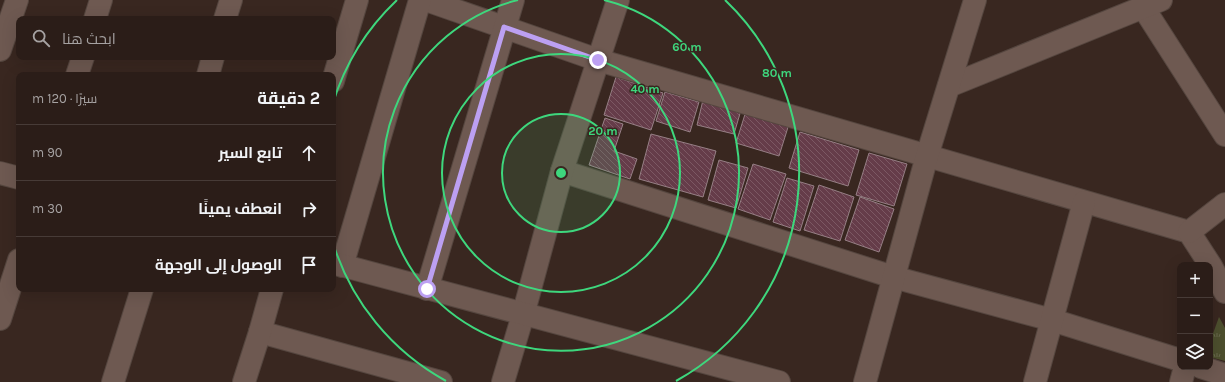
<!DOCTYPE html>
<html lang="ar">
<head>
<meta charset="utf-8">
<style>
  body { margin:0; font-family:Karla,Cairo,sans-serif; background:#332621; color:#f1f3f6; direction:rtl }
  .controls { position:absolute; right:12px; bottom:12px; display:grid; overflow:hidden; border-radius:8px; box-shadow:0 4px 16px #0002 }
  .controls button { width:36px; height:36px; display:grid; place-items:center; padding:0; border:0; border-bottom:1px solid #473b37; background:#2b1d18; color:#f1f3f6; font:20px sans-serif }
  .stop { position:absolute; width:12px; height:12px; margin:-9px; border:3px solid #bca0f2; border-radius:50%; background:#fff }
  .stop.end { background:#bca0f2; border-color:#fff; box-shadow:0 1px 4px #0008 }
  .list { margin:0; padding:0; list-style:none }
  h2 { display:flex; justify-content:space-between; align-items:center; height:52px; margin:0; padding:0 16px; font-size:17px }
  h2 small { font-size:13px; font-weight:400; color:#a6a2a2 }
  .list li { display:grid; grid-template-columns:26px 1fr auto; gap:12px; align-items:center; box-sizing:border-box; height:56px; padding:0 16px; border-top:1px solid #473b37 }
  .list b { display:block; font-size:15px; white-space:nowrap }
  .list em { font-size:13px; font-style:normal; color:#a6a2a2 }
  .icon { flex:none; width:22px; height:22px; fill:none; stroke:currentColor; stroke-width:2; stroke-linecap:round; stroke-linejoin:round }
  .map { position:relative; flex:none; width:1225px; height:382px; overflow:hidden; direction:ltr }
  .search { position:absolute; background:#2b1d18; box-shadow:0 4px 16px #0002; left:16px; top:16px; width:320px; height:44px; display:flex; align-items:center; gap:10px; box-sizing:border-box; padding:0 14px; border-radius:8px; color:#a6a2a2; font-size:15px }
  .panel { position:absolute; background:#2b1d18; box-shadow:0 4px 16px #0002; left:16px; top:72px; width:320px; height:220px; border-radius:8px; direction:rtl }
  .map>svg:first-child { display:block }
</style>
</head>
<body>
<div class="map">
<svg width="1225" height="382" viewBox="0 0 1225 382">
  <defs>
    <pattern id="grass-tufts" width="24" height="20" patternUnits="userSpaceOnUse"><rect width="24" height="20" fill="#4d4f2e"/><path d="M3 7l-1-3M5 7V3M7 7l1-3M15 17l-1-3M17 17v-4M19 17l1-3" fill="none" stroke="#68694c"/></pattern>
    <pattern id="building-back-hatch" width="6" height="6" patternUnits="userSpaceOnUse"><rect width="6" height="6" fill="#653c49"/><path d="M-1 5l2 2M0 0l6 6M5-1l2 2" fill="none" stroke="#7c5863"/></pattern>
  </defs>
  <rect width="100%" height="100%" fill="#392720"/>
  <!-- grass -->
  <path fill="url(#grass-tufts)" d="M1219,317L1225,328V361L1210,357V342Z"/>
  <!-- building -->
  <g fill="url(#building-back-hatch)" stroke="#967f85">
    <path d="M616,77L663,93L651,130L604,115Z"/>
    <path d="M665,92L699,102L690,132L656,121Z"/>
    <path d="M703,100L741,110L734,134L697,125Z"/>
    <path d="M746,111L789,124L779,156L736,143Z"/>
    <path d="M605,118L623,124L614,151L637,159L630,179L589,165Z"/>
    <path d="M800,132L859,150L848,186L789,168Z"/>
    <path d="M651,134L716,151L703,197L639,179Z"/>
    <path d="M869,153L907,164L894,206L856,195Z"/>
    <path d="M719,160L748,168L736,208L708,200Z"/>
    <path d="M753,164L786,174L770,220L738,209Z"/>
    <path d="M787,178L814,186L800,231L773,222Z"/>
    <path d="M819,185L854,197L840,241L804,230Z"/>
    <path d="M860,197L894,209L879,252L845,240Z"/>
  </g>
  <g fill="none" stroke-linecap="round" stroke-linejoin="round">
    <!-- street casing -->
    <g stroke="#55463f" stroke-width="24">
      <g id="street">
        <path d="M426,0L598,60L1189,232L1211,266L1225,292"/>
        <path d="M1143,7L1225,135"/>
        <path d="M95,19L101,0"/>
        <path d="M225,19L231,0"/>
        <path d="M0,50L17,0"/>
        <path d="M77,75L83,57"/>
        <path d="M208,75L213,57"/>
        <path d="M333,81L357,0"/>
        <path d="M949,86L1161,0"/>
        <path d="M562,171L893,277L1052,320L1180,360"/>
        <path d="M1189,232L1225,204"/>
        <path d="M342,266L420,0"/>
        <path d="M427,289L513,0"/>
        <path d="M0,319L19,260"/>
        <path d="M260,332L441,382"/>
        <path d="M1201,367L1225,375"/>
        <path d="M113,382L142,289"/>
        <path d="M244,382L260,332L272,289"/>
        <path d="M503,382L523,315L562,171L618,0"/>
        <path d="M865,382L927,156L975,0"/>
        <path d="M1035,382L1084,202"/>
        <path d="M1181,382L1185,367"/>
      </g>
    </g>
    <!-- secondary casing -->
    <g stroke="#55463f" stroke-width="24">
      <g id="secondary">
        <path d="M0,173L19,178"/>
        <path d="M333,263L779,382"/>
      </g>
    </g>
    <!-- street -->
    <use href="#street" stroke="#6e5951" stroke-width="22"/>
    <!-- secondary -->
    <use href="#secondary" stroke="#6e5951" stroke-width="22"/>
  </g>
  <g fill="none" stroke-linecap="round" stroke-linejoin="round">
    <!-- route -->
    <path stroke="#bca0f2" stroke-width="5" d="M427,289L504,27L598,60"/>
  </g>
  <!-- distance rings -->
  <circle cx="561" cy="173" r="59" fill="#3ed77d" fill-opacity=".12"/>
  <g fill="none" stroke="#3ed77d" stroke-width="2">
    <circle cx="561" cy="173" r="59"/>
    <circle cx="561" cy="173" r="119"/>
    <path d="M604 0A178 178 0 1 1 518 0"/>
    <path d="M446 381A238 238 0 0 1 333 243M333 103A238 238 0 0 1 397 0M725 0A238 238 0 0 1 676 381"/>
  </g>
  <circle cx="561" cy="173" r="6" fill="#3ed77d" stroke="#392720" stroke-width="2"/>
  <g font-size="12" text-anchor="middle" font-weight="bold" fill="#3ed77d" stroke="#392720" stroke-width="3" stroke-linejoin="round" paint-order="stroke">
    <text x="687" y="51">60 m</text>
    <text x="777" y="77">80 m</text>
    <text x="645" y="93">40 m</text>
    <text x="603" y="135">20 m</text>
  </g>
</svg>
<div class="controls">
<button>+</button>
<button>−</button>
<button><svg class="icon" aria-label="layers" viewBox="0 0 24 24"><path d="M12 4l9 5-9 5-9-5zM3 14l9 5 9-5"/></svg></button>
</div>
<div class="stop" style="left:427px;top:289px"></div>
<div class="stop end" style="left:598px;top:60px"></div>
<div class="search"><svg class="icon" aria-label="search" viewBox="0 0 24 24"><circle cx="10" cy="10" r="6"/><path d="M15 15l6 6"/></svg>ابحث هنا</div>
<section class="panel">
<h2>2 دقيقة<small>سيرًا · 120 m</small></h2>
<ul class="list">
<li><svg class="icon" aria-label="ahead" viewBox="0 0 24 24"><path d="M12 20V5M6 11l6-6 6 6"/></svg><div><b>تابع السير</b></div><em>90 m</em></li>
<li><svg class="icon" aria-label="right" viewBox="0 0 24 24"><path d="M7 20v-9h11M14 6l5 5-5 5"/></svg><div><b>انعطف يمينًا</b></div><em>30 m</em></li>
<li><svg class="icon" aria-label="arrive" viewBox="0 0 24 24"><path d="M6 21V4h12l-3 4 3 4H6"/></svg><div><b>الوصول إلى الوجهة</b></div></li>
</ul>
</section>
</div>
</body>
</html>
